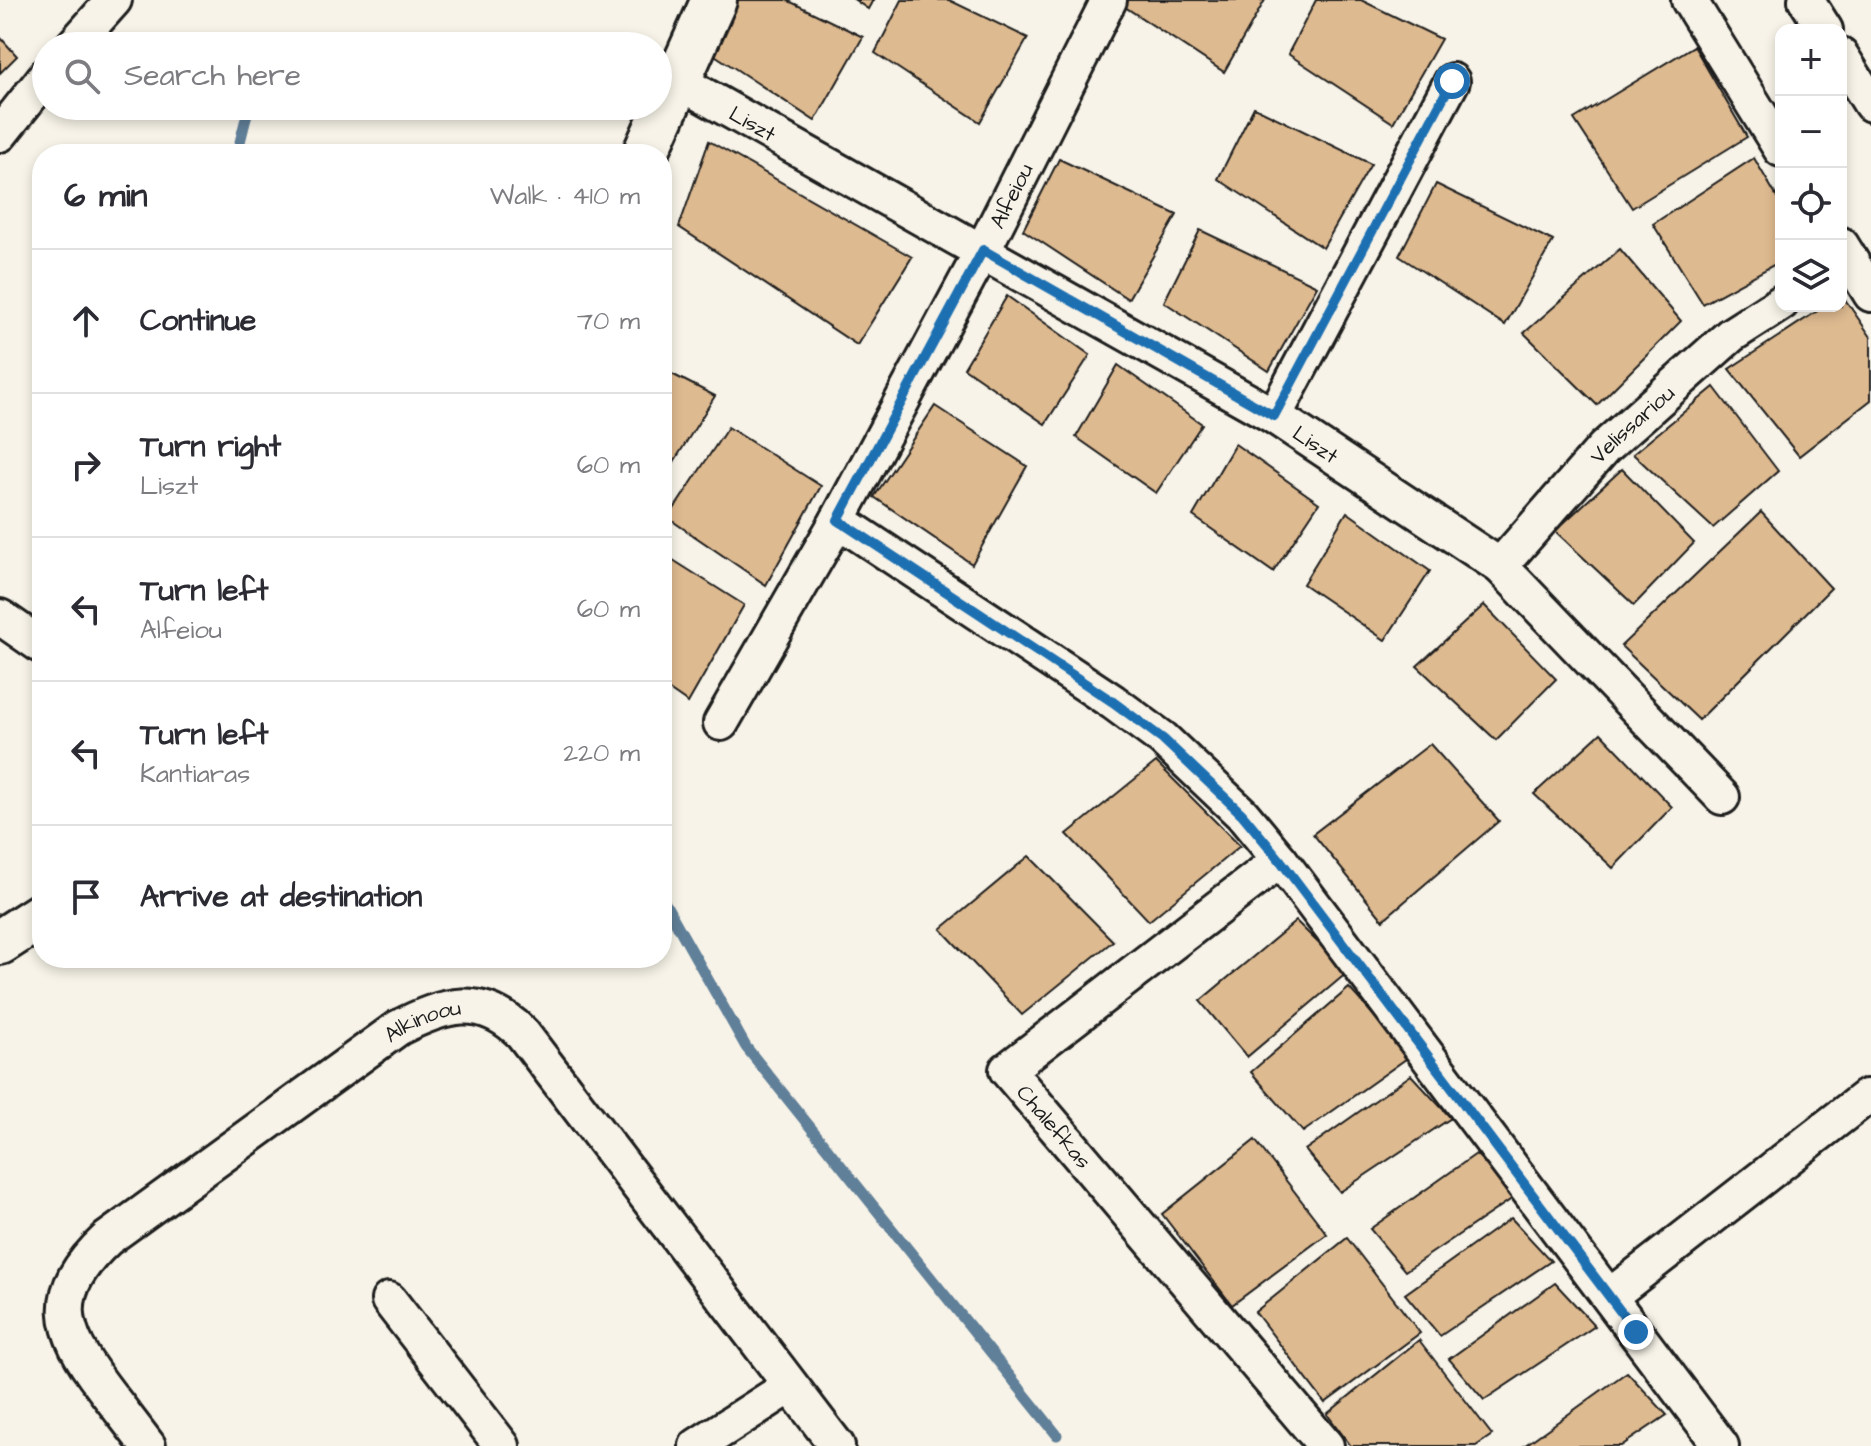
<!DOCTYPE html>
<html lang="en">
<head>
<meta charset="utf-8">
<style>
  body { margin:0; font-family:"Architects Daughter",sans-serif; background:#f2f2f3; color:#2b2b33 }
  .controls { position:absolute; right:24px; top:24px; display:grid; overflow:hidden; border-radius:16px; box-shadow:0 4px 12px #0003 }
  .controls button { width:72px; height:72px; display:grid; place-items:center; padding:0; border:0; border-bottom:2px solid #e1e1e2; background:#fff; color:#2b2b33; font:40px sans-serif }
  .stop { position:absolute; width:24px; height:24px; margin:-18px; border:6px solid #1f6fb2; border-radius:50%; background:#fff }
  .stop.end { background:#1f6fb2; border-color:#fff; box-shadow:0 2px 8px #0008 }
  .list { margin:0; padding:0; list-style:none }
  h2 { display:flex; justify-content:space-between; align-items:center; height:104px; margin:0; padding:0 32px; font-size:34px }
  h2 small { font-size:26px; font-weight:400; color:#7c7c81 }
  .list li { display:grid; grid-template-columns:52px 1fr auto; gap:24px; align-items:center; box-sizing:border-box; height:144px; padding:0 32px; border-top:2px solid #e1e1e2 }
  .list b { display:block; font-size:30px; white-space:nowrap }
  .list p { margin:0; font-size:26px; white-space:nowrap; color:#7c7c81 }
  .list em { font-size:26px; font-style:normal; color:#7c7c81 }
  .icon { flex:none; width:44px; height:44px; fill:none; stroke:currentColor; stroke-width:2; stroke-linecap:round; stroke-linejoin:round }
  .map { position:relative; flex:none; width:1871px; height:1446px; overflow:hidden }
  .search { position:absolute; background:#fff; box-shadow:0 4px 12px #0003; left:32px; top:32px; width:640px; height:88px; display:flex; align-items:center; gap:20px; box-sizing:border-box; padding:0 28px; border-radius:44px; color:#7c7c81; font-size:30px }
  .panel { position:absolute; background:#fff; box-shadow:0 4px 12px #0003; left:32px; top:144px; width:640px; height:824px; border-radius:32px }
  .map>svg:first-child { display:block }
</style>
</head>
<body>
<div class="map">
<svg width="1871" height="1446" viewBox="0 0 1871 1446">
  <rect width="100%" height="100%" fill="#f7f3e8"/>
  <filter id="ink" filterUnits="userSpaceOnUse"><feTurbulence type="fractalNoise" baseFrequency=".0125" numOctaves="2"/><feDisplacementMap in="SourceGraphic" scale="16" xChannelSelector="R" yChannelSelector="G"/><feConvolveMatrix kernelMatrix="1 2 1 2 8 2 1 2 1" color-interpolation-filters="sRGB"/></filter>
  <g filter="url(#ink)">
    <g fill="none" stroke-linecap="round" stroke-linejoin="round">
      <!-- stream -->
      <g stroke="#607f98" stroke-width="11">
        <path d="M263,46V42"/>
        <path d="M237,154L249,106"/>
        <path d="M662,898L746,1047L1057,1435"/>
      </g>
    </g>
    <!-- building -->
    <g fill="#deba90" stroke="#1c1c1c" stroke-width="2">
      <path d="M736,0H787L863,37L815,121L710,52Z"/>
      <path d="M855,0H873L868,9Z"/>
      <path d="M902,0H949L1028,38L980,122L875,53Z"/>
      <path d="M1120,0H1265L1224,72L1119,3Z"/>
      <path d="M1316,0H1361L1441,39L1393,123L1288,54Z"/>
      <path d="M0,37L17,56L0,73Z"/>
      <path d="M1694,46L1747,137L1632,208L1574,119Z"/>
      <path d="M1254,107L1371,164L1323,248L1218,179Z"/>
      <path d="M709,141L912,257L857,345L679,227Z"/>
      <path d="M1754,158L1781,204V261L1703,304L1653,224Z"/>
      <path d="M1059,159L1177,215L1128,299L1023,230Z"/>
      <path d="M1436,184L1553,241L1505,325L1399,256Z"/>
      <path d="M1200,230L1317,286L1269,371L1164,302Z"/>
      <path d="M1620,249L1681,321L1597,405L1524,333Z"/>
      <path d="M1842,295L1871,337V400L1799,456L1729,369L1825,306H1841Z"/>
      <path d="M1007,296L1090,355L1045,424L964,368Z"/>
      <path d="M1118,365L1202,424L1156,493L1076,437Z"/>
      <path d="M662,369L715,396L667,473L662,470Z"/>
      <path d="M1714,387L1778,471L1713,528L1633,454Z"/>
      <path d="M935,406L1027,466L972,564L874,497Z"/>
      <path d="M728,427L821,486L766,585L668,518Z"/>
      <path d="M1235,444L1319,503L1273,572L1193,516Z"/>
      <path d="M1622,469L1694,543L1634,605L1555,531Z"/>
      <path d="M1347,512L1430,571L1385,640L1303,584Z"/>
      <path d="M1761,512L1831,588L1699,720L1621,646Z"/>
      <path d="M662,553L744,605L688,703L662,685Z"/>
      <path d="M1484,605L1556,679L1496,740L1417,666Z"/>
      <path d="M1601,733L1672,807L1613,868L1534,794Z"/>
      <path d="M1430,744L1499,821L1383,920L1313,834Z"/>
      <path d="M1156,762L1240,846L1149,921L1067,834Z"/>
      <path d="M1029,856L1113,941L1022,1015L941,929Z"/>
      <path d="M1296,921L1348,972L1247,1057L1200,1001Z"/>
      <path d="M1349,988L1410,1056L1303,1132L1251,1072Z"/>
      <path d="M1411,1075L1451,1118L1340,1192L1305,1150Z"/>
      <path d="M1255,1140L1327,1234L1232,1305L1162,1214Z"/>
      <path d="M1476,1154L1516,1196L1405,1271L1370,1229Z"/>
      <path d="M1511,1218L1551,1261L1440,1336L1405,1294Z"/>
      <path d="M1347,1238L1420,1333L1325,1403L1255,1312Z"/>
      <path d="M1555,1283L1595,1326L1484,1400L1449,1359Z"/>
      <path d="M1419,1340L1492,1435L1476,1446H1351L1327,1414Z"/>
      <path d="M1627,1372L1667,1415L1621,1446H1524Z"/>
    </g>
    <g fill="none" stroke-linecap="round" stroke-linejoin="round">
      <!-- street casing -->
      <g stroke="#1c1c1c" stroke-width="40">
        <g id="street">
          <path d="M1689,0L1781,149"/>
          <path d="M1806,0L1825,30"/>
          <path d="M73,46L114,0"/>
          <path d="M1841,56L1871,104"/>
          <path id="s1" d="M678,81L1274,416L1500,566L1722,797"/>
          <path d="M0,134L46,76"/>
          <path d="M1841,245L1871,294"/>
          <path d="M1274,416L1452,81"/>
          <path d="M838,520L1113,702L1163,739L1242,814L1280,860L1721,1446"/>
          <path id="s2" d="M1500,566L1604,448L1731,335L1781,303"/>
          <path d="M0,617L42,646"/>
          <path id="s3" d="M721,723L838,520L983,250L1109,0"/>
          <path id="s4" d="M1280,860L1007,1070L1326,1446"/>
          <path d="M1610,1296L1866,1097"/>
          <path d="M389,1300L502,1446"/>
          <path id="s5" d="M148,1446C133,1426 118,1407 103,1387C59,1329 49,1293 107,1239L398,1028C445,1004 481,993 522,1033L837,1446"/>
          <path d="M697,1446L790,1386"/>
        </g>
      </g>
      <!-- secondary casing -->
      <g stroke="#1c1c1c" stroke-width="50">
        <g id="secondary">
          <path d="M645,154L714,0"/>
          <path d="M0,942L42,915"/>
        </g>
      </g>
      <!-- street -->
      <use href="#street" stroke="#f7f3e8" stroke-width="34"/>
      <!-- secondary -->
      <use href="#secondary" stroke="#f7f3e8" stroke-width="44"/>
    </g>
  </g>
  <g fill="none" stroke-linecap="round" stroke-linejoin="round" filter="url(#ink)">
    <!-- route -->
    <path stroke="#1f6fb2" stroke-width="10" d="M1452,81L1274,416L983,250L838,520L1113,702L1163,739L1242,814L1280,860L1636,1332"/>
  </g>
  <g text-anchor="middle" stroke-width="7" stroke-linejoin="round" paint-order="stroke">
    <!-- street labels -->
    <g font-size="22" fill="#1c1c1c" stroke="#f7f3e8">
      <text dy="8" stroke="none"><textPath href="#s1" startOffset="86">Liszt</textPath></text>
      <text dy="8" stroke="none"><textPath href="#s3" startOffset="602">Alfeiou</textPath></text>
      <text dy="8" stroke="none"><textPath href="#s2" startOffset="194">Velissariou</textPath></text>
      <text dy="8" stroke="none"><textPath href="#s1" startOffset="734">Liszt</textPath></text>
      <text dy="8" stroke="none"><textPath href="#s5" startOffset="630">Alkinoou</textPath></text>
      <text dy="8" stroke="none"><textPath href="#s4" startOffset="418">Chalefkas</textPath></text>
    </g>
  </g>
</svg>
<div class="controls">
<button>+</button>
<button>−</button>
<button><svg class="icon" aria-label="locate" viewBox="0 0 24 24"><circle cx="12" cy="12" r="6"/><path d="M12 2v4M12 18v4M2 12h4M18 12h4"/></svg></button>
<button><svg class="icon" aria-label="layers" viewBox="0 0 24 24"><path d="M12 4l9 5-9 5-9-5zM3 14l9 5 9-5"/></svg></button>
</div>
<div class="stop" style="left:1452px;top:81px"></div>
<div class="stop end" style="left:1636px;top:1332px"></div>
<div class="search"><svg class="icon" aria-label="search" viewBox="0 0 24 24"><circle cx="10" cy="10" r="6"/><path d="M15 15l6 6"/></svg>Search here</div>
<section class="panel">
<h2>6 min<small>Walk · 410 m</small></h2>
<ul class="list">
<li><svg class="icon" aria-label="ahead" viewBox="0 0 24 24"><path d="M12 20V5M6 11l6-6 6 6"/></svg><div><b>Continue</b></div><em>70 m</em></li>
<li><svg class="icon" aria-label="right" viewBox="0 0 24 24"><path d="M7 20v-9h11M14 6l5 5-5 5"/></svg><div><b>Turn right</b><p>Liszt</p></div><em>60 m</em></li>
<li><svg class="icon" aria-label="left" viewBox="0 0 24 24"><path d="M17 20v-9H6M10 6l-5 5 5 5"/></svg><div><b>Turn left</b><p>Alfeiou</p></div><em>60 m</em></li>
<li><svg class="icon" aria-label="left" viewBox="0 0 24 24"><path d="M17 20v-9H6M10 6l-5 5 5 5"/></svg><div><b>Turn left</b><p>Kantiaras</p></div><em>220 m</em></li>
<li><svg class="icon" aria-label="arrive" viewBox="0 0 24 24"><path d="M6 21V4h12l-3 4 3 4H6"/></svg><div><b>Arrive at destination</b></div></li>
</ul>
</section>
</div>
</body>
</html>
